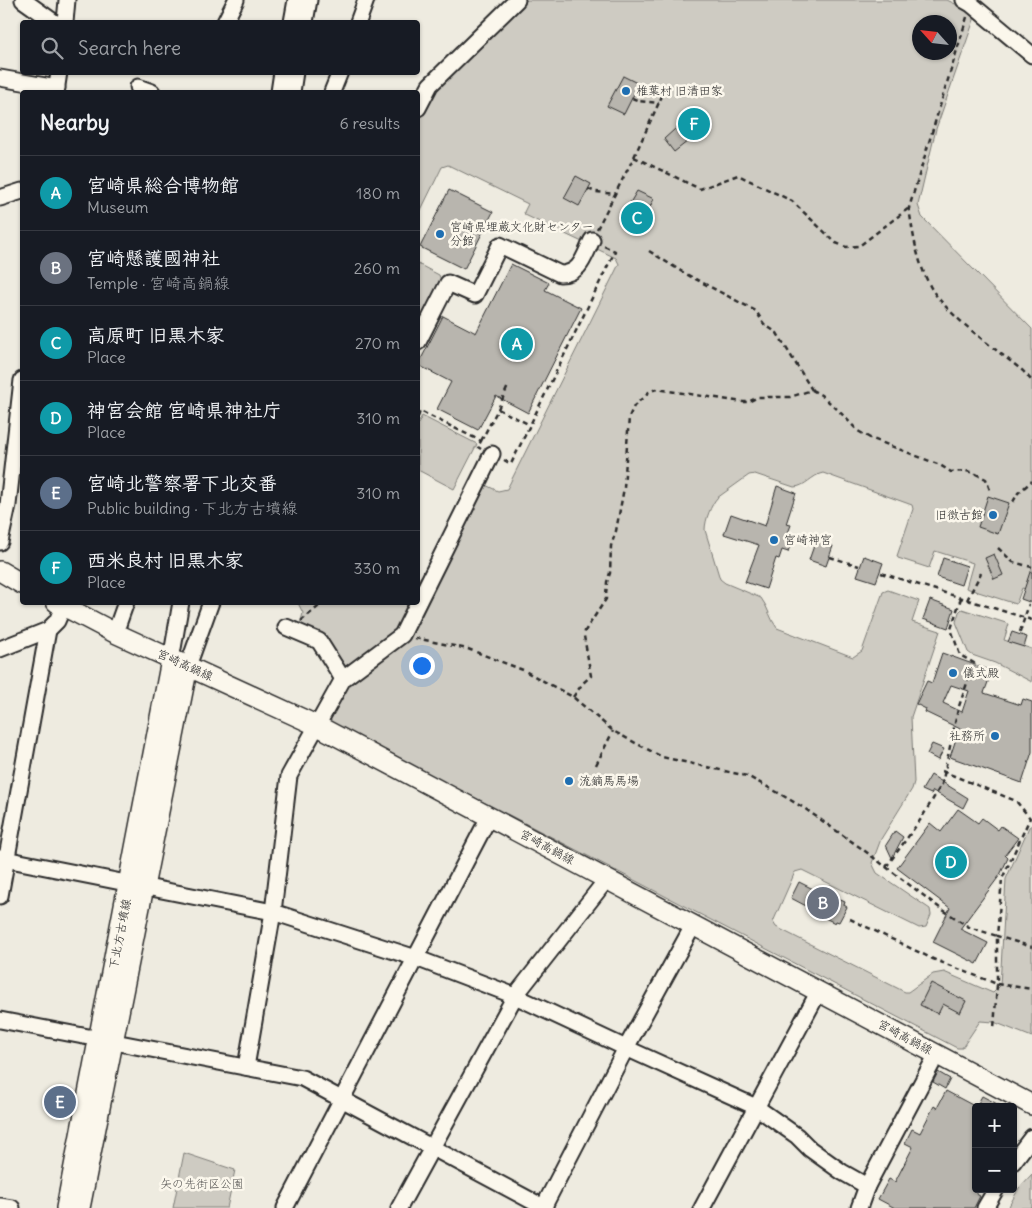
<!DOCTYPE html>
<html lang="en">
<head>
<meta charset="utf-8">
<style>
  body { margin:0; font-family:Delius,"Klee One",sans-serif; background:#20242c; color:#f1f3f6 }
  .controls { position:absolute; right:15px; bottom:15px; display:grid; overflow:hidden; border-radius:5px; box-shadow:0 1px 4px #0004 }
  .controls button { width:45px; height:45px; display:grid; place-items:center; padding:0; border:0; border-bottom:1px solid #363941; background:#171b24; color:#f1f3f6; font:25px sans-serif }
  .compass { position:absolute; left:912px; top:15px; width:45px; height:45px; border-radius:50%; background:#171b24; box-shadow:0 1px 4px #0004; rotate:297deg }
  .you { position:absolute; left:421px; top:665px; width:18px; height:18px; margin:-12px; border:4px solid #fff; border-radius:50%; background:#1a73e8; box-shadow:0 0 0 8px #1a73e833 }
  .badge { display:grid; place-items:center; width:32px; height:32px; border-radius:50%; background:#db2777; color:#fff; font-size:16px; font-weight:700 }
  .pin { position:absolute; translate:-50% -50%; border:2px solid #fff; box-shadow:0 1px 5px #0006 }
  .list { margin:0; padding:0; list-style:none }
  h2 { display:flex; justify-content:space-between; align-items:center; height:65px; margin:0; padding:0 20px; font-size:21px }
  h2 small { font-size:16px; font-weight:400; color:#9ea1a6 }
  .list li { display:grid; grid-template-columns:32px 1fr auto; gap:15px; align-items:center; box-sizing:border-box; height:75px; padding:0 20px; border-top:1px solid #363941 }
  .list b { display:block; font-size:19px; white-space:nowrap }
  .list p { margin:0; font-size:16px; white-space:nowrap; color:#9ea1a6 }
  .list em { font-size:16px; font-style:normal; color:#9ea1a6 }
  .icon { flex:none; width:28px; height:28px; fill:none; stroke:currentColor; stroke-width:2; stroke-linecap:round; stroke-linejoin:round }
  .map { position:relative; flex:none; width:1032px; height:1208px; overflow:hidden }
  .search { position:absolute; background:#171b24; box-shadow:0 1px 4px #0004; left:20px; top:20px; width:400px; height:55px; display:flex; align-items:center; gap:12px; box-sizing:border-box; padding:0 18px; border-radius:5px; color:#9ea1a6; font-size:19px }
  .panel { position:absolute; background:#171b24; box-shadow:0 1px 4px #0004; left:20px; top:90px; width:400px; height:515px; border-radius:5px }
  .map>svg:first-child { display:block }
</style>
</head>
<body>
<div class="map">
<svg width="1032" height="1208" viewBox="0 0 1032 1208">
  <rect width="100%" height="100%" fill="#eeebe0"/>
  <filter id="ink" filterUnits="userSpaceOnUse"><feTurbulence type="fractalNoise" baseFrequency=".02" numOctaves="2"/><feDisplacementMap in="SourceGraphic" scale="10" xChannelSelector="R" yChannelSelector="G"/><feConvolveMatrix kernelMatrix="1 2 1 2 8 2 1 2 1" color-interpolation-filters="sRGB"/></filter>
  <g filter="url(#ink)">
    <!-- green -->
    <g fill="#cecbc2" stroke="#7c7b76" fill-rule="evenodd">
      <path d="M527,0H947L976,14L936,129L918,205L922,217L1032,329V591L1022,588L1016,604L966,588L973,563L935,551L929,568L898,558L897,556L913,509L912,505L823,473C812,475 805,487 794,487L755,474L749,475L717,498C711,505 705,520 705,530L720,579L725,583L761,598C768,607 770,619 777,628L853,657L862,651L883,592L888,590L919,601L912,622L940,631L911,717L914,782L912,789L881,839L872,863L877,873L930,909L931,915L926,927L919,928L802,870L795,872L773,922L776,927L905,992H908L933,974L944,972L993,993L1000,986L1006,879L1029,827L1032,825V1037L994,1022L980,1021L962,1048H957L511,816L324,721L336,679L300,625L303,613L298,603L418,602V579L422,576L470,482L477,481L498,491L507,489L619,264L616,258L525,215L524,212L528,204L448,165L442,167L418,216V120L433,91ZM920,22H950V52H920Z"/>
      <path d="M418,264L439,275L441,280L418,327Z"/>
      <path d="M422,416L477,444L454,489L418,470V424Z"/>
      <path d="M962,609L1009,624L1004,640L1032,649V682L995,663L972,655L968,652L956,622L959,612Z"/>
      <path d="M184,1153L235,1170L227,1208H173Z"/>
      <path d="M1032,1174V1208H1008L1019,1188Z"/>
    </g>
    <!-- building -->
    <g fill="#b8b5ae" stroke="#2b2b2b" fill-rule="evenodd">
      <path d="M623,76L639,84L624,114L607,106Z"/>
      <path d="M697,109L710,124L674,152L664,139Z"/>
      <path d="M576,176L591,184L579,206L564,198Z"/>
      <path d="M449,190L493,212L464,269L420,247Z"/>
      <path d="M637,191L654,199L638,230L626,224L635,206L630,203Z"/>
      <path d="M511,264L549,283L545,290L581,308L528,413L496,396L478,430L437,409L451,382L418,365L443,316L476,333Z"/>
      <path d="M777,486L796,493L786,524L791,525L788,533L793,535L788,552L782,550L779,559L776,558L766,589L745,582L759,545L724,534L731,514L765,526Z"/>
      <path d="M988,496L1009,503L998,534L978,527Z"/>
      <path d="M816,540L833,546L826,566L809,560Z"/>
      <path d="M994,554L1003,575L994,579L985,558Z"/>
      <path d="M864,556L883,563L876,582L857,576Z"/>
      <path d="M943,558L967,566L961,585L937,577Z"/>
      <path d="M1030,572H1032V603L1021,599Z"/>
      <path d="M930,600L954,609L948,628L923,619Z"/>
      <path d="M1012,632L1027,637L1024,647L1008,642Z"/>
      <path d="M942,653L992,671L984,693L1021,705L1023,699L1032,702V752L1022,783L950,757L957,736L976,740L977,737L925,712L926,709L916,704L927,681L932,683ZM951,685L969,691L962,712L943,703Z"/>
      <path d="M932,744L944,749L938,760L927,754Z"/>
      <path d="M931,775L968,798L963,808L933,791L931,794L922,790Z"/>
      <path d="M958,809L978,823L982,818L998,830L1001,826L1018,838L1005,855L1008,858L1000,875L960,929L988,943L977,964L933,942L950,908L897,868L930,823L941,832Z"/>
      <path d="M895,831L903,837L892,858L886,845Z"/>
      <path d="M799,882L831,898L832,896L845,902L844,905L847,907L839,922L836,921L835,923L807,909L808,907L791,898Z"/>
      <path d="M931,983L966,1001L960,1013L943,1004L938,1014L920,1005Z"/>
      <path d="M938,1072L950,1079L945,1089L933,1082Z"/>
      <path d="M946,1091L976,1107V1194L980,1196L974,1208H895L878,1199L889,1179L895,1182L913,1147L905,1143L912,1129L920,1133L934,1106L937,1108Z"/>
      <path d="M48,1093L76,1098L73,1112L45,1106Z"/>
      <path d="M982,1096L1003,1107H976Z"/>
    </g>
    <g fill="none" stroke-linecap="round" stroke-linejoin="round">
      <!-- minor casing -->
      <g stroke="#2b2b2b" stroke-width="19">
        <g id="minor">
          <path d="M23,0L54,22"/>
          <path d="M964,0L971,4L1032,55"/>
          <path d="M65,22L67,0"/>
          <path d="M225,22L236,0"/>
          <path d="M292,22L296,0"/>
          <path d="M305,22L309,0"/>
          <path d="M358,22L366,0"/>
          <path d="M0,78L57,88"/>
          <path d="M138,87L152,92"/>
          <path d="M56,92L59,72"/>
          <path d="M279,92L282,72"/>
          <path d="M292,92L295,72"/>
          <path d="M332,92L340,72"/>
          <path d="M418,108L430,85L517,0"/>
          <path d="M0,198L22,191"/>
          <path d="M418,342L448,283L475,295L500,245L560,274C581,274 584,256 592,240"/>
          <path d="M0,542L8,505L22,380"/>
          <path d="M286,627L319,641L343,679"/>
          <path d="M115,633L126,602"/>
          <path d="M0,649L48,630L57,621L63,607"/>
          <path d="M171,660L181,602"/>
          <path d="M188,666L211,602"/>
          <path d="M0,858L273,912L416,958L515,996L626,1048L756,1107L797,1136L810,1149L842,1172L867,1186"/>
          <path d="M0,896L48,630"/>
          <path d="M0,1020L302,1078L545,1208"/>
          <path d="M246,1067L273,912L289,776L343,679L402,635L492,454"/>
          <path d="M1013,1162L1032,1137"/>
          <path d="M0,1206L12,1208"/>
          <path d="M285,1208L489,817"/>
          <path d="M399,1208L515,996L607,879"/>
          <path d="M543,1208L626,1048L694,924"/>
          <path d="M702,1208L819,991"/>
          <path d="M859,1208L867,1186L937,1054"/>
          <path d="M985,1208L996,1189"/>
        </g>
      </g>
      <!-- major casing -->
      <g stroke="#2b2b2b" stroke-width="22">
        <g id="major">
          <path d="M0,571L22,584"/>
          <path d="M56,602L115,633L318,726L1032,1105"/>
          <path d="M66,1208L171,660"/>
          <path d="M80,1208L188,666"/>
        </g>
      </g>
      <!-- path -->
      <g stroke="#2b2b2b" stroke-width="2.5" stroke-dasharray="5 4" stroke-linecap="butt">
        <path d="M967,17L909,208C913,235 917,261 930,286C945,314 997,350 1023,371L1032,381"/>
        <path d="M632,98L639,101L659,103"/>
        <path d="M634,157L667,85"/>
        <path d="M588,189L596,192L616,194"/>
        <path d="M597,229L634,157L700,189L738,175L792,201L836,243L846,247L859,246L909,208"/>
        <path d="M649,251L684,273L756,311L764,324L777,333L812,390"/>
        <path d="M498,409L508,386"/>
        <path d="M418,417L420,411L481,441L478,447L481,449"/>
        <path d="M481,441L498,409L530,425"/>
        <path d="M504,460L511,464L615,251L604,246"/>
        <path d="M1013,502L1018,493L1032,481"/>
        <path d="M998,548L1013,562L1032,567"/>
        <path d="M830,557L859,566"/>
        <path d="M881,573L1032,620"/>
        <path d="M967,600L981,573"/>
        <path d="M301,621L324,602"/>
        <path d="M1020,632L1029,604"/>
        <path d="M415,638L468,649L523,670L573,697L613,731L662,757L747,776L775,791L804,808L861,848L940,908L969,927L997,936V984L1032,989"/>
        <path d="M573,697L583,683L591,676L584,636L585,631L606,599V595L607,582L610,573L611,546L616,531L624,488L629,417L634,406L649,392L656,389L743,402H748L758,397H790L812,390L821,395L837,409L858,431L870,438L940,465L951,472L966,471L974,473L986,479L991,493"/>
        <path d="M596,765L613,731"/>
        <path d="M942,771L1016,801L1030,818L1002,879L997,936L1032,947"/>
        <path d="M886,867L921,819L942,784L958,709L974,663L960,655L951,629L961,598"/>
        <path d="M850,919L933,959L997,984L994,1029"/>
      </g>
      <!-- minor -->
      <use href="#minor" stroke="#fbf7ec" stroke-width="15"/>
      <!-- major -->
      <use href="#major" stroke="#fbf7ec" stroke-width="19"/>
    </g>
  </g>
  <!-- markers -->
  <g fill="#1f6fb2" stroke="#fbf7ec" stroke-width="2">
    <circle cx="626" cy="91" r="5"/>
    <circle cx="440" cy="234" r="5"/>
    <circle cx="993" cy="515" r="5"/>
    <circle cx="774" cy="540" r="5"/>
    <circle cx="953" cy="673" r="5"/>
    <circle cx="995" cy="736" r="5"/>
    <circle cx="569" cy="781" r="5"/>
  </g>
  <g text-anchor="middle" stroke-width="5" stroke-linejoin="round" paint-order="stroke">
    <!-- poi labels -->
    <g font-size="12" fill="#2b2b2b" stroke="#fbf7ec" text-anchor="start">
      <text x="636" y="95">椎葉村 旧清田家</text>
      <text x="450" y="231">宮崎県埋蔵文化財センター<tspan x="450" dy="14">分館</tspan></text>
      <text x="983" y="519" text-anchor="end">旧徴古館</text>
      <text x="784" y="544">宮崎神宮</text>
      <text x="963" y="677">儀式殿</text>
      <text x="985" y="740" text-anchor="end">社務所</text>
      <text x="579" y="785">流鏑馬馬場</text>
    </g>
    <!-- street labels -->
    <g font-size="12" fill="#2b2b2b" stroke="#fbf7ec">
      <text transform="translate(185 665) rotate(24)" y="4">宮崎高鍋線</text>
      <text transform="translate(547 847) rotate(28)" y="4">宮崎高鍋線</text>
      <text transform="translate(120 934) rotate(-79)" y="4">下北方古墳線</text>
      <text transform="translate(905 1037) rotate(28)" y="4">宮崎高鍋線</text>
    </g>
    <!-- park labels -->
    <g font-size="12" fill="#545351" stroke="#fbf7ec">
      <text x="202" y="1188">矢の先街区公園</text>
    </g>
  </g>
</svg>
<div class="controls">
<button>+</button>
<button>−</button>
</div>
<svg class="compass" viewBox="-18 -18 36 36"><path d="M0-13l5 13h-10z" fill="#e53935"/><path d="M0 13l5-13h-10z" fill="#9ea1a6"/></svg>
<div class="you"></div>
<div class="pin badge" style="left:517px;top:344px;background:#0f9aa8">A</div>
<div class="pin badge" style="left:823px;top:903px;background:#6b7280">B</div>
<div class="pin badge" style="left:637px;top:218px;background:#0f9aa8">C</div>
<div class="pin badge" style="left:951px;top:862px;background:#0f9aa8">D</div>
<div class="pin badge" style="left:60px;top:1102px;background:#5c6f8a">E</div>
<div class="pin badge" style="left:694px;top:124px;background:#0f9aa8">F</div>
<div class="search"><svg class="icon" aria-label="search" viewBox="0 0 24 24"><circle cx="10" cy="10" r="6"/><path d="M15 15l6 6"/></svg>Search here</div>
<section class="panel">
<h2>Nearby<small>6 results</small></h2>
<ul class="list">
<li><span class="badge" style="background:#0f9aa8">A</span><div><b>宮崎県総合博物館</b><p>Museum</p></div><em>180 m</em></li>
<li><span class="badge" style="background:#6b7280">B</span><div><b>宮崎懸護國神社</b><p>Temple · 宮崎高鍋線</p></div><em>260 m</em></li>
<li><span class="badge" style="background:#0f9aa8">C</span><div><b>高原町 旧黒木家</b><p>Place</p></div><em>270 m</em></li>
<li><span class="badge" style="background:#0f9aa8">D</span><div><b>神宮会館 宮崎県神社庁</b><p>Place</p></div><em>310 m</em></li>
<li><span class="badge" style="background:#5c6f8a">E</span><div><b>宮崎北警察署下北交番</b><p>Public building · 下北方古墳線</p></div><em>310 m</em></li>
<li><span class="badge" style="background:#0f9aa8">F</span><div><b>西米良村 旧黒木家</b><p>Place</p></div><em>330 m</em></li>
</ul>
</section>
</div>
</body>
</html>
